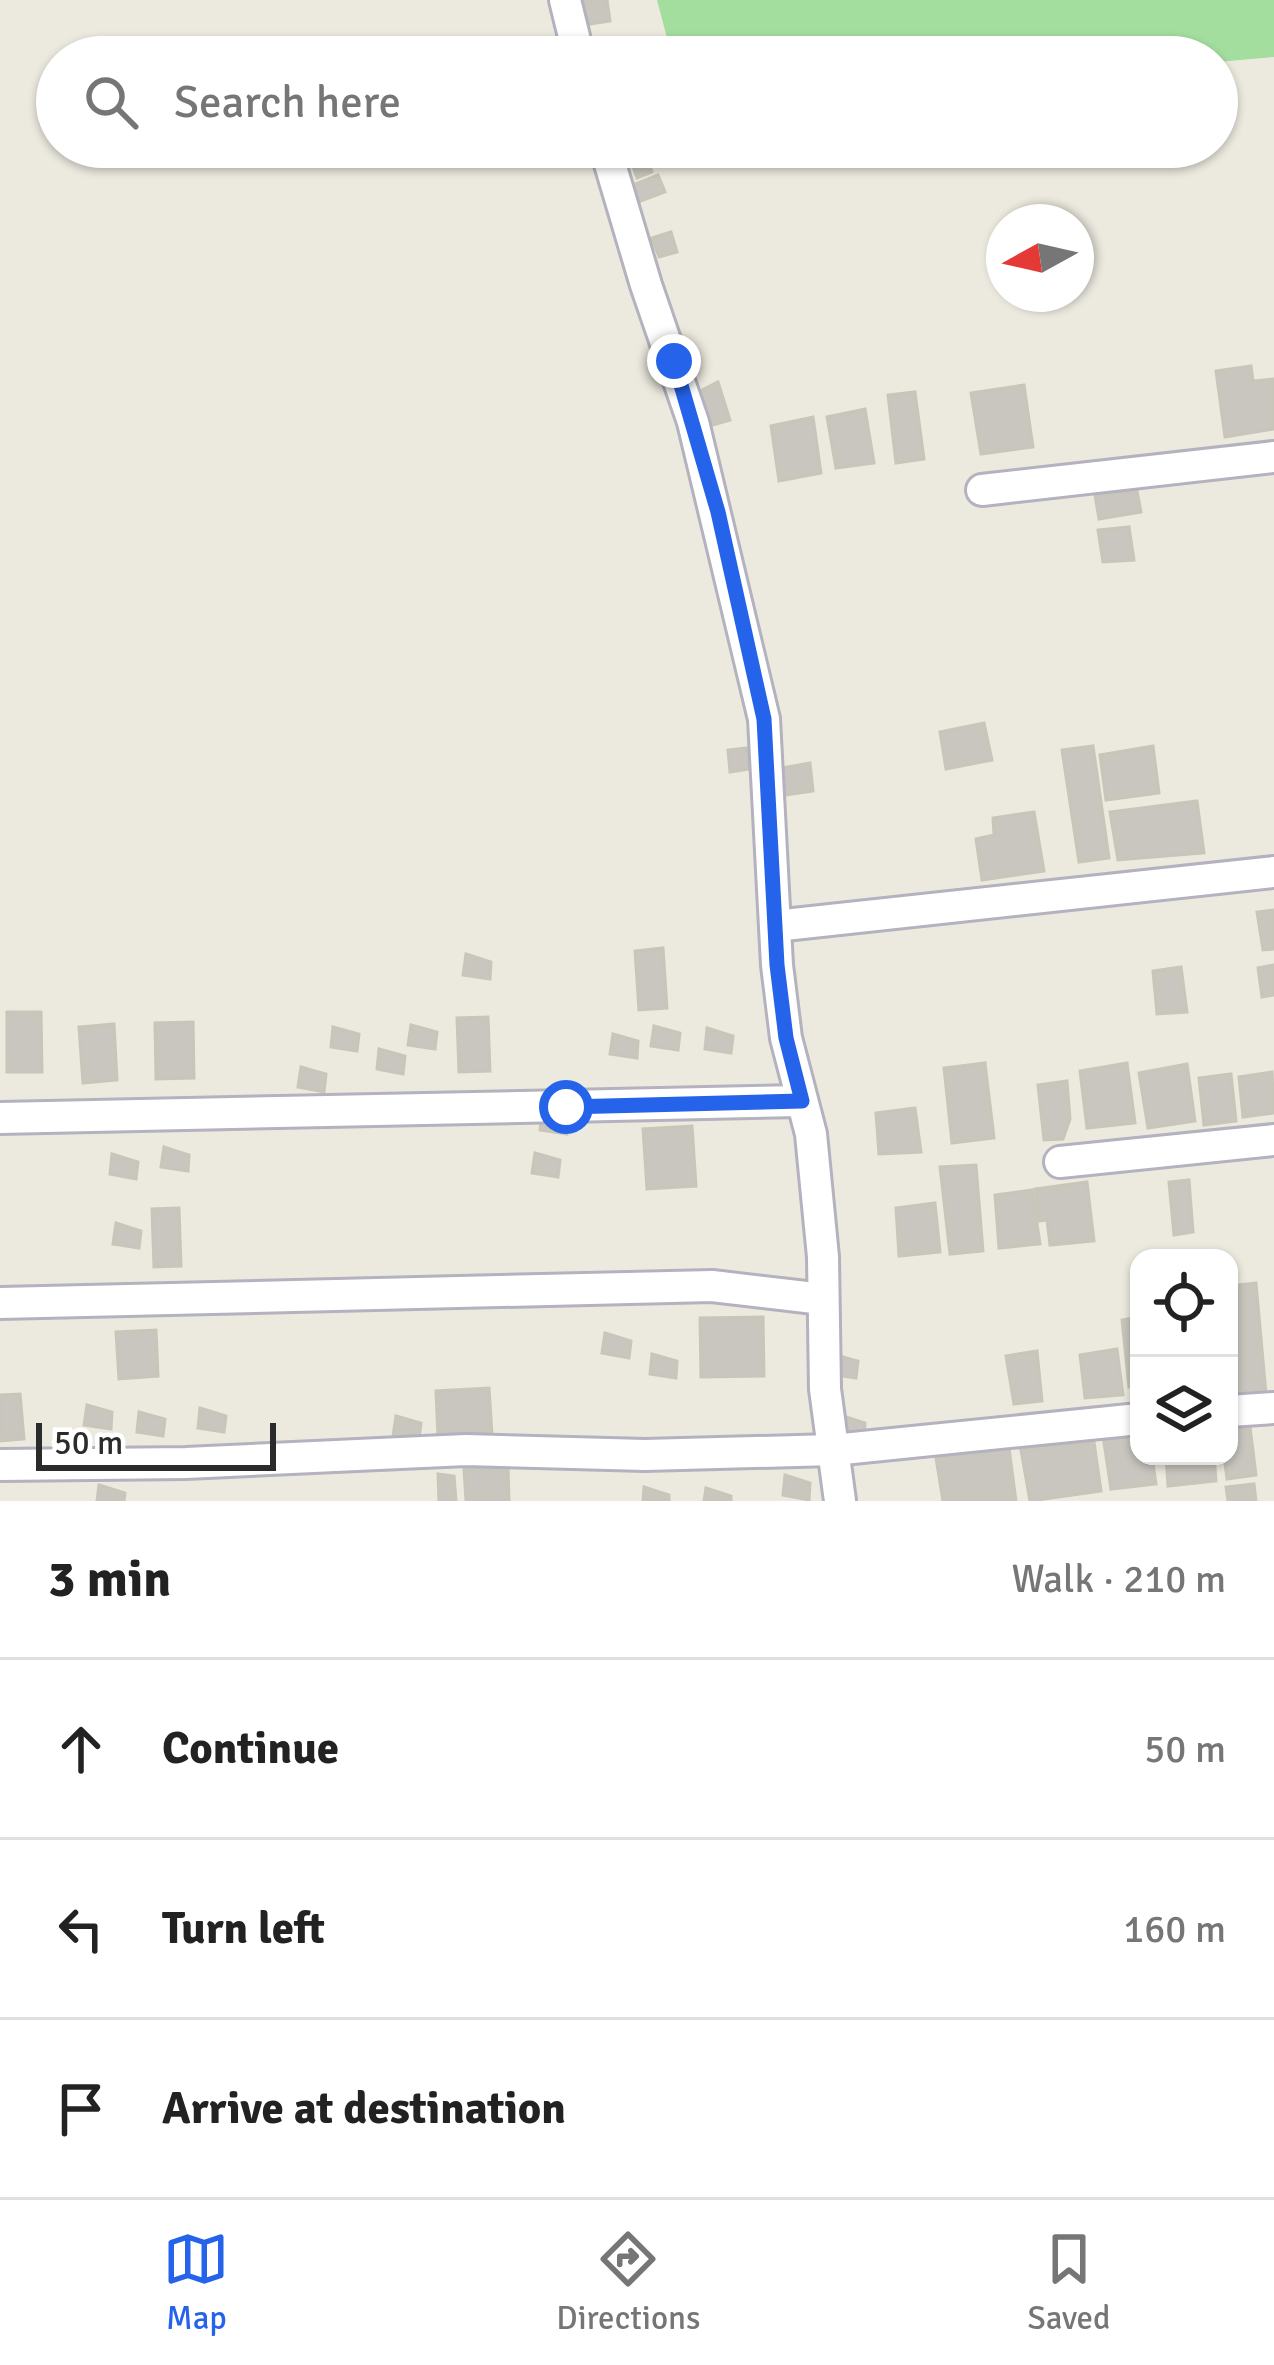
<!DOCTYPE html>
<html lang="en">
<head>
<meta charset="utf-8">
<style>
  body { margin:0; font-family:Signika,sans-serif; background:#f2f2f2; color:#222 }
  .controls { position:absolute; right:36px; bottom:36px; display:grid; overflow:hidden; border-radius:24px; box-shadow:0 3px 9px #0004 }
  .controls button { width:108px; height:108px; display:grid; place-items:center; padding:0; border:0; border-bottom:3px solid #e0e0e0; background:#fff; color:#222; font:60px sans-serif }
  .compass { position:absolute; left:986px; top:204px; width:108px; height:108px; border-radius:50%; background:#fff; box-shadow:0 3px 9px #0004; rotate:262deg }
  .scale { position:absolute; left:36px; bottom:30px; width:240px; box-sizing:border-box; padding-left:12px; border:6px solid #2b2b2b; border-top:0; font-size:33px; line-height:42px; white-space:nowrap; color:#2b2b2b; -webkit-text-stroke:9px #fff; paint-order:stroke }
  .stop { position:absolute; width:36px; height:36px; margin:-27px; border:9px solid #2563eb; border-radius:50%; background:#fff }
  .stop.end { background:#2563eb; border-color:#fff; box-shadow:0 3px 12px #0008 }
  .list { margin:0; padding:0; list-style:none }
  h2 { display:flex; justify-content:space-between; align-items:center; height:156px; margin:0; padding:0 48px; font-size:51px }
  h2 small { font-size:39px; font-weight:400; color:#767676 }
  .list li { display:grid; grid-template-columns:78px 1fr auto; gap:36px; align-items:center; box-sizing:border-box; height:180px; padding:0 48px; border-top:3px solid #e0e0e0 }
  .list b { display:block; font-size:45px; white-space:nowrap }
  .list em { font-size:39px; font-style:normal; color:#767676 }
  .icon { flex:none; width:66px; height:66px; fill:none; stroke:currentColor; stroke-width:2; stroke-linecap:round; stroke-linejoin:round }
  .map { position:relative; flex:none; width:1274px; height:1501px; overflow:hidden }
  .search { position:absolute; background:#fff; box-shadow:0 3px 9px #0004; left:36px; right:36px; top:36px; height:132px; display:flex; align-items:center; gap:30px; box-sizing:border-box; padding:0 42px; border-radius:66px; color:#767676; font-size:45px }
  .sheet { height:696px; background:#fff }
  nav { display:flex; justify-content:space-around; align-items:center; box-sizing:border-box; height:168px; border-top:3px solid #e0e0e0; background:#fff; font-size:33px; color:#767676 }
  nav a { display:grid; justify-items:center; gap:6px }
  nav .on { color:#2563eb }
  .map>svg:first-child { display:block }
</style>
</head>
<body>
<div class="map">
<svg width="1274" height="1501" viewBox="0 0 1274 1501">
  <rect width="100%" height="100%" fill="#eceadf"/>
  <!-- green -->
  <path fill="#a4de9f" d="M657,0H1274V57L1217,62V57H672Z"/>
  <!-- building -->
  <g fill="#c8c6be" stroke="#c7c6b8" stroke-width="3">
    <path d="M580,0H607L610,21L583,25Z"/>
    <path d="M643,149L652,172L637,178L629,155Z"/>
    <path d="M658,175L665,192L638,202L633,185Z"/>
    <path d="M671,232L677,252L659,257L652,238Z"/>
    <path d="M1251,366L1253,381L1274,379V429L1225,437L1216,371Z"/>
    <path d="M718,382L730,420L710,426L698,392Z"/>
    <path d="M1024,385L1033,447L981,454L971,393Z"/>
    <path d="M915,392L924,459L896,463L888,395Z"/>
    <path d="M865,409L874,463L836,468L827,417Z"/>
    <path d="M813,417L821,473L779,481L771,426Z"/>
    <path d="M1137,491L1141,512L1099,519L1095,495Z"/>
    <path d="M1129,527L1134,560L1103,562L1098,530Z"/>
    <path d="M984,723L992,760L946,769L940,732Z"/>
    <path d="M1093,746L1109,858L1079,862L1062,750Z"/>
    <path d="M1153,746L1159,793L1106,800L1100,755Z"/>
    <path d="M747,748L749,769L730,772L728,750Z"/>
    <path d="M810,763L813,791L778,796L776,769Z"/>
    <path d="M1197,801L1204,853L1118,860L1110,812Z"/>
    <path d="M1034,812L1044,871L982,880L976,839L994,835L993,818Z"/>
    <path d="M1274,910V949L1263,950L1257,912Z"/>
    <path d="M663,948L667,1008L639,1010L635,951Z"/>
    <path d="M466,954L491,962L490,979L463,975Z"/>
    <path d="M1274,965V995L1262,997L1258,968Z"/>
    <path d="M1181,967L1187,1012L1157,1014L1153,971Z"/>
    <path d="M7,1012H41L42,1072H7Z"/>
    <path d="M488,1017L490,1071L459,1072L457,1018Z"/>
    <path d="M193,1022L194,1078L156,1079L155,1023Z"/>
    <path d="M114,1024L117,1080L83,1083L79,1027Z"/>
    <path d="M411,1025L437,1032L435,1049L408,1045Z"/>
    <path d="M654,1026L680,1033L678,1050L651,1046Z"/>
    <path d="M333,1027L359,1034L357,1051L331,1047Z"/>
    <path d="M707,1028L733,1036L731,1053L705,1049Z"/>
    <path d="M613,1034L638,1041L637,1058L610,1054Z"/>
    <path d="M379,1049L405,1056L403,1074L377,1069Z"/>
    <path d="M985,1063L994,1138L952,1143L944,1068Z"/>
    <path d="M1127,1063L1135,1123L1087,1128L1080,1071Z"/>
    <path d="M1187,1064L1195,1121L1148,1128L1139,1073Z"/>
    <path d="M301,1067L326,1074L324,1092L298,1087Z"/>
    <path d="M1272,1072L1274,1113L1243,1117L1239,1077Z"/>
    <path d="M1231,1074L1236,1121L1204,1125L1199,1078Z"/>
    <path d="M1067,1081L1070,1119L1063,1139L1044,1140L1038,1085Z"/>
    <path d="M915,1108L921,1152L879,1154L876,1113Z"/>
    <path d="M543,1110L569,1117L567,1134L540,1130Z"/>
    <path d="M692,1126L696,1186L647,1189L643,1129Z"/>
    <path d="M164,1147L189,1155L188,1171L161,1167Z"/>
    <path d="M535,1153L560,1160L558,1177L532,1173Z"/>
    <path d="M112,1154L138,1162L136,1179L110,1174Z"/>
    <path d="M976,1165L983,1251L950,1254L940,1167Z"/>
    <path d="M1189,1180L1193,1232L1174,1235L1169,1182Z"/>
    <path d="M1087,1182L1094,1241L1050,1245L1047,1220L1039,1221L1035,1189Z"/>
    <path d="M1032,1190L1040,1244L999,1248L995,1195Z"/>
    <path d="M935,1203L940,1252L899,1256L896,1208Z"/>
    <path d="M179,1208L181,1266L154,1267L152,1209Z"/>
    <path d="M116,1223L141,1231L139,1248L113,1244Z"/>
    <path d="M1256,1283L1266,1394L1238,1397L1232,1341L1229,1342V1286Z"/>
    <path d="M763,1317L764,1376L701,1377L700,1318Z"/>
    <path d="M1139,1317V1385L1129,1387L1122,1320Z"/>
    <path d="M156,1330L158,1376L119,1379L116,1332Z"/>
    <path d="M605,1333L631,1341L629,1358L602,1353Z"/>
    <path d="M1117,1349L1123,1395L1085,1398L1080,1355Z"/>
    <path d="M1037,1351L1042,1401L1014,1404L1006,1356Z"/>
    <path d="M652,1354L677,1361L676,1378L650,1374Z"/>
    <path d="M832,1354L858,1361L856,1378L830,1374Z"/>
    <path d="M489,1388L492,1434L438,1437L436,1391Z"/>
    <path d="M20,1394L24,1439L0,1441V1395Z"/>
    <path d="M87,1405L112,1412L111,1429L84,1425Z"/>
    <path d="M200,1408L226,1416L224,1432L198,1428Z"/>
    <path d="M139,1412L165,1419L163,1436L137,1432Z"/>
    <path d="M840,1415L865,1423L864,1439L837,1435Z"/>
    <path d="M396,1416L421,1423L419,1440L393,1436Z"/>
    <path d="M1250,1427L1256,1475L1227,1479L1224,1456H1229V1430Z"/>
    <path d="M1139,1432V1456H1152L1156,1484L1111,1489L1103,1436Z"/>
    <path d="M1094,1442L1101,1491L1030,1501L1021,1450Z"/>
    <path d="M1009,1448L1016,1501H943L936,1458Z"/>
    <path d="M1166,1456H1214L1216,1481L1168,1486Z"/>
    <path d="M508,1467L509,1501H466L464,1469Z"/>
    <path d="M438,1474L454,1476L456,1501H439Z"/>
    <path d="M785,1475L810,1483L809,1500L783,1495Z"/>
    <path d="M1254,1484L1256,1501H1228L1226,1487Z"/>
    <path d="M99,1485L125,1493L124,1501H97Z"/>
    <path d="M644,1487L669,1495V1501H643Z"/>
    <path d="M706,1488L731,1496V1501H704Z"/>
  </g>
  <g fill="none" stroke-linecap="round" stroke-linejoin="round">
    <!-- street casing -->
    <g stroke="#b3b2be" stroke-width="36">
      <g id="street">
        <path d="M565,0L579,57"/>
        <path d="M605,147L646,285L693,422L764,719L777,965L786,1038L811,1134L823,1257L825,1389L840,1501"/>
        <path d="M982,490L1274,457"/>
        <path d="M775,926L1274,872"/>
        <path d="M0,1118L802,1101"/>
        <path d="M1060,1162L1274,1140"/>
        <path d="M0,1303L712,1286L823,1299"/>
        <path d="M1229,1411L1274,1408"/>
        <path d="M0,1465L186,1463L466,1450L645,1455L833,1450L1139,1419"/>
      </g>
    </g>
    <!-- street -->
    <use href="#street" stroke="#fff" stroke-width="30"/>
  </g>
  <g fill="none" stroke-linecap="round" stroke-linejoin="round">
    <!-- route -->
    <path stroke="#2563eb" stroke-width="15" d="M566,1107L802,1101L786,1038L777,965L764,719L718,512L674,361"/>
  </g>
</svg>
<div class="controls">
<button><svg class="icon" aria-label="locate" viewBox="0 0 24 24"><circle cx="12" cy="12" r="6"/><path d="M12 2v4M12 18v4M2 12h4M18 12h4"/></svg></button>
<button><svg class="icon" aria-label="layers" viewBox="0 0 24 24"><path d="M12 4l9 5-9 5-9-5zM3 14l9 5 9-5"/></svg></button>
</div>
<svg class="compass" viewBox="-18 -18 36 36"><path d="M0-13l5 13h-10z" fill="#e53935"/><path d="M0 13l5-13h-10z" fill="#767676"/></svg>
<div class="scale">50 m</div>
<div class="stop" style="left:566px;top:1107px"></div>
<div class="stop end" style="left:674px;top:361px"></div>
<div class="search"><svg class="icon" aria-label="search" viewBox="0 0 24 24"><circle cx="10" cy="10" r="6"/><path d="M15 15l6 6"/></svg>Search here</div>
</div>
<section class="sheet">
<h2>3 min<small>Walk · 210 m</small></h2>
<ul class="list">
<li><svg class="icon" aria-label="ahead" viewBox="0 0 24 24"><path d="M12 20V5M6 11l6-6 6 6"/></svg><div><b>Continue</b></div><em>50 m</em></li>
<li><svg class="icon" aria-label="left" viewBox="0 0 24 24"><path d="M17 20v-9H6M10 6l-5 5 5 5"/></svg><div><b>Turn left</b></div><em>160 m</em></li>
<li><svg class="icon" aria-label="arrive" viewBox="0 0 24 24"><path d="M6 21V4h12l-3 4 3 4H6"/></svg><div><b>Arrive at destination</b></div></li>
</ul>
</section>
<nav>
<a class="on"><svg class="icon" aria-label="map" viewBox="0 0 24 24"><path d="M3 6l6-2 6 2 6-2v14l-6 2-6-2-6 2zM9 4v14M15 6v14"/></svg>Map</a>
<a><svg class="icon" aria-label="directions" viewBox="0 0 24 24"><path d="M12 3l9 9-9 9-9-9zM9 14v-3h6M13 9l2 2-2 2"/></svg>Directions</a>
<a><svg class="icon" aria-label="saved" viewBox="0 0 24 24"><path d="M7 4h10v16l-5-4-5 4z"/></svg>Saved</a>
</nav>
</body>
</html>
